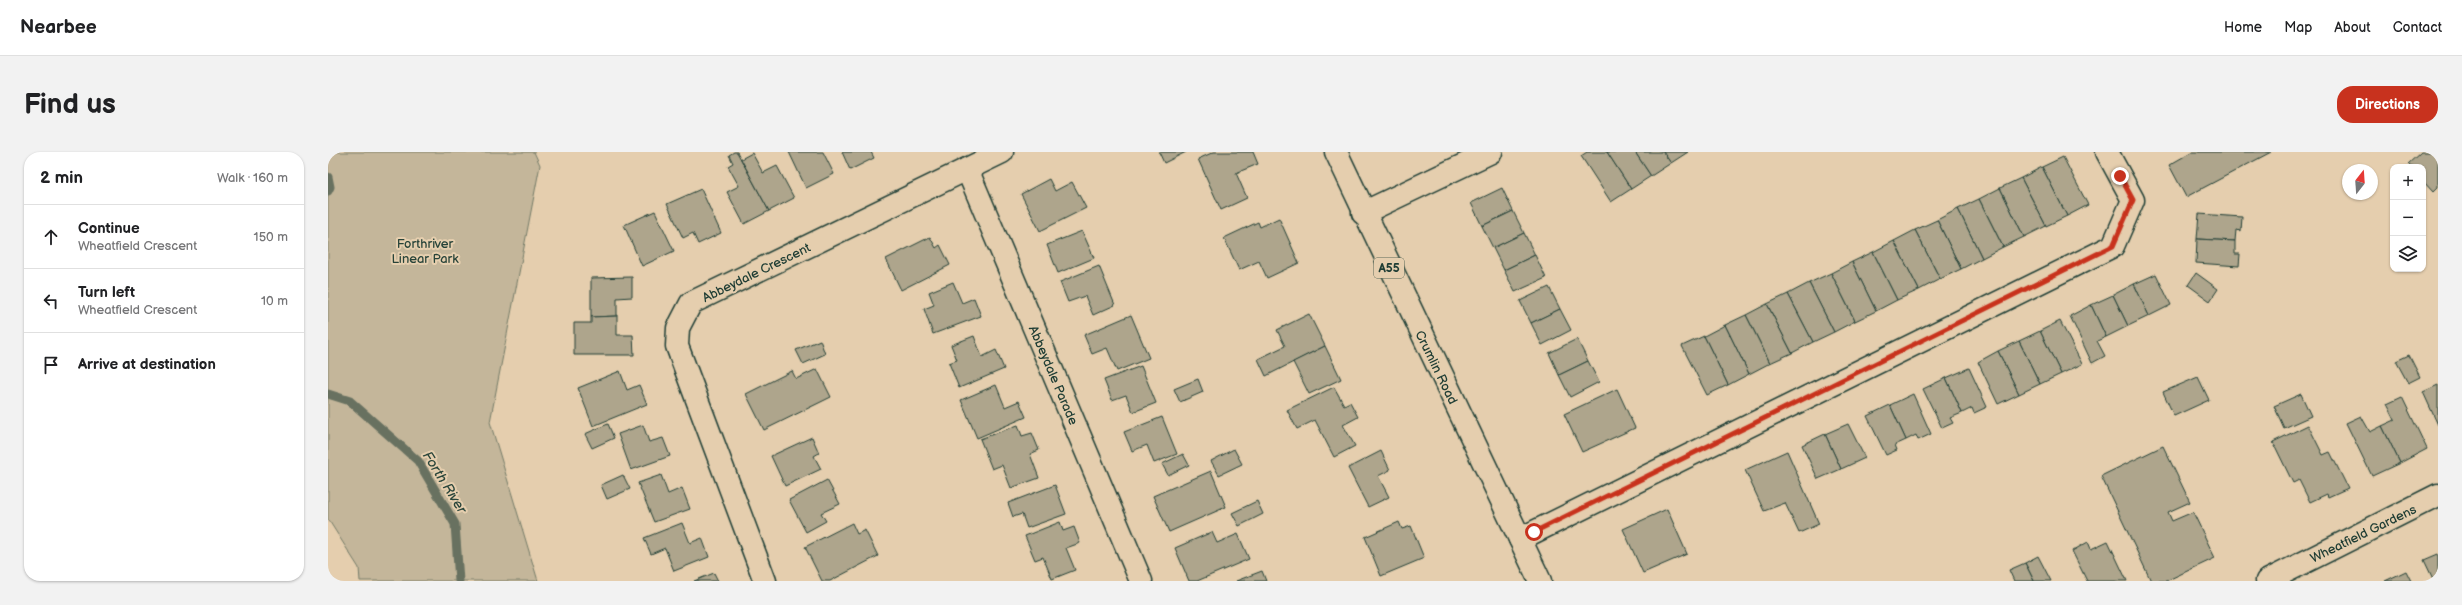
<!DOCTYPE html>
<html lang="en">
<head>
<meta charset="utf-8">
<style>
  body { margin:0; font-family:"Balsamiq Sans",sans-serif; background:#f2f2f2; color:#202124 }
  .controls { position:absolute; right:12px; top:12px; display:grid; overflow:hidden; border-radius:8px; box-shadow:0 1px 3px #0004 }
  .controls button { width:36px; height:36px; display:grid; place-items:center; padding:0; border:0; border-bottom:1px solid #e0e0e0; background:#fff; color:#202124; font:20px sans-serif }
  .compass { position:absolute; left:2014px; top:12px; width:36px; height:36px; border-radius:50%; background:#fff; box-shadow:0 1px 3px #0004; rotate:17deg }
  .stop { position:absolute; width:12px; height:12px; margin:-9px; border:3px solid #c8321e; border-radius:50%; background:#fff }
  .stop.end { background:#c8321e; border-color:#fff; box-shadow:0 1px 4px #0008 }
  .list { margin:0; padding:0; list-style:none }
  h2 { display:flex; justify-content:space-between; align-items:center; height:52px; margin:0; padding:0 16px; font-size:17px }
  h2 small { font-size:13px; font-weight:400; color:#757577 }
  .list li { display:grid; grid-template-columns:26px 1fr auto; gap:12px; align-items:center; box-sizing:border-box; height:64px; padding:0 16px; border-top:1px solid #e0e0e0 }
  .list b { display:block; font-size:15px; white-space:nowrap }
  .list p { margin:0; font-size:13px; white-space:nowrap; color:#757577 }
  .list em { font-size:13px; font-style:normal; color:#757577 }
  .icon { flex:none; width:22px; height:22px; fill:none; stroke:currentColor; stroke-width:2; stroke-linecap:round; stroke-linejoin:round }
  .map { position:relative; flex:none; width:2110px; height:429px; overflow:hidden; border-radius:16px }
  header { display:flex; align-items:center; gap:24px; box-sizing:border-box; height:56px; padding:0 20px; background:#fff; border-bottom:1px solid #e0e0e0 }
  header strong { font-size:19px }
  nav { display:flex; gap:22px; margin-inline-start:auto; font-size:14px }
  .intro { display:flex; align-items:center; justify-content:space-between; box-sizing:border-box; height:96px; padding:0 24px }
  h1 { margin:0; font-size:28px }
  .button { padding:10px 18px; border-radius:16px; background:#c8321e; color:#fff; font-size:14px; font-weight:700 }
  main { display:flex; gap:24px; padding:0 24px }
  aside { flex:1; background:#fff; border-radius:16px; box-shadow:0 1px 3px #0004 }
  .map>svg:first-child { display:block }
</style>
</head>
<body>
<header>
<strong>Nearbee</strong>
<nav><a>Home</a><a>Map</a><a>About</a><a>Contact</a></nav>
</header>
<div class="intro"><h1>Find us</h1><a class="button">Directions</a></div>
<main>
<aside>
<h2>2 min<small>Walk · 160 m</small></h2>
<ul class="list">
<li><svg class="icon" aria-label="ahead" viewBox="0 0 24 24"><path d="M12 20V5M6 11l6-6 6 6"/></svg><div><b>Continue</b><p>Wheatfield Crescent</p></div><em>150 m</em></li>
<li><svg class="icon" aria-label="left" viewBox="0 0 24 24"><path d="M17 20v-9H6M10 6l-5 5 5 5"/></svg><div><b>Turn left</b><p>Wheatfield Crescent</p></div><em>10 m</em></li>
<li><svg class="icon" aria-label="arrive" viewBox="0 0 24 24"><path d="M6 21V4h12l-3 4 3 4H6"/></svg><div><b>Arrive at destination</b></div></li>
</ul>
</aside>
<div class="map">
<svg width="2110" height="429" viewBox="0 0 2110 429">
  <rect width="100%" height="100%" fill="#e5ceae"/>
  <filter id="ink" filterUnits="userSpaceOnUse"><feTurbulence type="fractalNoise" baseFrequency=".025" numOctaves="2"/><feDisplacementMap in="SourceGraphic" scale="8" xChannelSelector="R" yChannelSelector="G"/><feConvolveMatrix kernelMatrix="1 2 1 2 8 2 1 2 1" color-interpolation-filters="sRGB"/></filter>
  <g filter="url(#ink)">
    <!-- green -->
    <path fill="#c4b69a" stroke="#727a67" d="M0,0H206L212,13L162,270L210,429H32L31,416L0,367Z"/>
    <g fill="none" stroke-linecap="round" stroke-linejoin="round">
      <!-- stream -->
      <g stroke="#677160" stroke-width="9">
        <path d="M0,25L2,35L0,39"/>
        <path d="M0,242L22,249L90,309L127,372L131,429"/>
      </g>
    </g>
    <!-- building -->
    <g fill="#aea58c" stroke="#1f3d34">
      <path d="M406,0H409L441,59L416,72L399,40L411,34L400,14L405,11L401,3Z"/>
      <path d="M461,0H495L506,22L478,36Z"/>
      <path d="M514,0H543L546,6L522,18Z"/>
      <path d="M831,0H858L836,11Z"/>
      <path d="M886,0H925L930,12L908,21L919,46L893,58L870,7Z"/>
      <path d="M1259,0H1279L1303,37L1283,50L1253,4Z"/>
      <path d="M1279,0H1307L1323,24L1303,37Z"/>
      <path d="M1307,0H1335L1343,11L1323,24Z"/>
      <path d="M1335,0H1360L1343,11Z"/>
      <path d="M1864,0H1943L1858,45L1841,13Z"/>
      <path d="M2093,0H2107L2110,4V35L2105,40L2095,29V15H2083L2080,12Z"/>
      <path d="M424,1L435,21L449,14L466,46L441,59L413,7Z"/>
      <path d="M1735,5L1760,53L1739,64L1714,15Z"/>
      <path d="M1714,15L1739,64L1718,74L1693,26Z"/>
      <path d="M1693,26L1718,74L1696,85L1672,36Z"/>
      <path d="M721,27L727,39L744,30L758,56L712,79L693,42Z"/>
      <path d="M1174,36L1185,59L1154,74L1143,51Z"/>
      <path d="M1672,36L1696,85L1675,95L1651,47Z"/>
      <path d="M373,37L393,81L370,92L365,81L355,86L339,52Z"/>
      <path d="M1651,47L1675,95L1654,106L1630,57Z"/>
      <path d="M1630,57L1654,106L1633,117L1609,68Z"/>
      <path d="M327,59L346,99L314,114L296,73Z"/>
      <path d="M1185,59L1196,81L1165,96L1154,74Z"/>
      <path d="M1871,62L1914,65L1913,79L1908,78L1907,89L1869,87Z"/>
      <path d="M951,66L971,111L939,126L931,109L911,118L896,86L930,70L932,75Z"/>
      <path d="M1609,68L1633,117L1612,127L1587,78Z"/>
      <path d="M1587,78L1612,127L1591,138L1566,89Z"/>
      <path d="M754,79L766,106L730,121L719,93Z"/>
      <path d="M1196,81L1207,103L1176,118L1165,96Z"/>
      <path d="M602,85L608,96L612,93L622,113L573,138L558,107Z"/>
      <path d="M1869,87L1907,89V102H1912L1911,114L1868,111Z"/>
      <path d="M1566,89L1591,138L1569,148L1545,100Z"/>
      <path d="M1545,100L1569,148L1548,159L1524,110Z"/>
      <path d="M1207,103L1218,126L1187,140L1176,118Z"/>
      <path d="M1524,110L1548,159L1527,169L1503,121Z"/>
      <path d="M771,114L787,153L765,163L757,144L740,150L732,130Z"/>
      <path d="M1503,121L1527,169L1506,180L1481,131Z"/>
      <path d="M1868,121L1890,137L1882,149L1860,133Z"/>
      <path d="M1828,122L1843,153L1821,164L1806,132Z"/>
      <path d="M304,125V145L289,146V164L263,165V126Z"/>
      <path d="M625,130L634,151L646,146L653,164L605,182L596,157L606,153L601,140Z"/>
      <path d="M1481,131L1506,180L1485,190L1460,142Z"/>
      <path d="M1806,132L1821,164L1800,174L1785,143Z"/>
      <path d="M1221,135L1232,157L1203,171L1192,149Z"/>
      <path d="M1460,142L1485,190L1464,201L1439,152Z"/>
      <path d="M1785,143L1800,174L1778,185L1763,153Z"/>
      <path d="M1439,152L1464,201L1442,211L1418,163Z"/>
      <path d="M1763,153L1778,185L1769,189L1777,204L1764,211L1742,164Z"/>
      <path d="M1232,157L1243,178L1214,193L1203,171Z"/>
      <path d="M981,162L997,194L938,224L930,207L957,194L949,178Z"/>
      <path d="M803,163L821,206L789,219L779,196L764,202L756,183Z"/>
      <path d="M1418,163L1442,211L1421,222L1397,173Z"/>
      <path d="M289,164V183H305L306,203H246V171H263V165Z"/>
      <path d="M1732,169L1754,212L1733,222L1712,179Z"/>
      <path d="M1397,173L1421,222L1400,233L1376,184Z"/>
      <path d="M1712,179L1733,222L1712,232L1691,189Z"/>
      <path d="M646,184L654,205L668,198L676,217L631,236L621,211L629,208L623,193Z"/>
      <path d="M1376,184L1400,233L1379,243L1354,194Z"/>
      <path d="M1249,187L1260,209L1231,223L1221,201Z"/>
      <path d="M492,188L497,202L475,212L468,198Z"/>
      <path d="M1691,189L1712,232L1691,242L1670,199Z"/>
      <path d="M997,194L1013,227L981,242L965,210Z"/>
      <path d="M1670,199L1691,242L1670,252L1650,210Z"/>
      <path d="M2081,203L2092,225L2080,231L2068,209Z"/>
      <path d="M1260,209L1271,230L1242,245L1231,223Z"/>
      <path d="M813,214L828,251L805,260L798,243L784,248L776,228Z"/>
      <path d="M1641,216L1659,255L1646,261L1644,256L1634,261L1618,226Z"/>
      <path d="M489,217L503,245L436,278L418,242L464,219L468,227Z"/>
      <path d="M292,219L299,238L311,233L319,252L265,274L250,236Z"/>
      <path d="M1870,225L1881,248L1846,264L1835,240Z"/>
      <path d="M1618,226L1634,261L1622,266L1625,271L1614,276L1595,237Z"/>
      <path d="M870,227L875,240L852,250L846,237Z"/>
      <path d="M668,233L677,255L691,249L698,265L649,286L633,248Z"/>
      <path d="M2110,233V273L2095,240Z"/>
      <path d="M1006,235L1016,253L1022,250L1030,265L1015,273L1027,294L1006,305L987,268L969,277L959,258Z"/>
      <path d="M1289,237L1307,276L1254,300L1236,262Z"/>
      <path d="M1585,242L1603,282L1590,288L1588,283L1578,288L1562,253Z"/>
      <path d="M1973,242L1983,264L1956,276L1946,254Z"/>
      <path d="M2074,245L2099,297L2072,311L2054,274L2067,268L2059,252Z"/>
      <path d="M1562,253L1578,288L1567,293L1569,298L1558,303L1539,264Z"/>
      <path d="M2033,264L2042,280L2054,274L2072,311L2044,324L2018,271Z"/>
      <path d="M834,265L849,302L826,311L819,293L804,299L796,280Z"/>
      <path d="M280,272L286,286L264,296L257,282Z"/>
      <path d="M1520,272L1537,306L1513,317L1497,282Z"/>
      <path d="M315,273L321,290L335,286L342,304L303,318L290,282Z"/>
      <path d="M690,273L694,284L704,281L711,298L702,302L711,326L683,336L674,313L664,317L652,287Z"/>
      <path d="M1980,273L1995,303L2002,300L2020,336L2000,345L1999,342L1982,350L1971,328L1965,331L1945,290Z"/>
      <path d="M1497,282L1513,317L1490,327L1474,293Z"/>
      <path d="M484,285L491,301L486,304L493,317L457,334L443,304Z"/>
      <path d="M1835,294L1862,350L1840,360L1844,369L1865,360L1887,406L1838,429H1823L1773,324Z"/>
      <path d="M906,297L914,312L891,323L883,309Z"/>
      <path d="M1053,299L1062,318L1050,324L1061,345L1040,355L1020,316Z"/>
      <path d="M1459,299L1491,372L1471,381L1457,351L1436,359L1417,318Z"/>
      <path d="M855,302L861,313L840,323L834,312Z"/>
      <path d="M883,319L898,355L841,380L825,344Z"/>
      <path d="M295,323L302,337L279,347L273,333Z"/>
      <path d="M333,323L340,342L354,336L362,357L326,370L310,331Z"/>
      <path d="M499,328L512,352L493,361L498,369L478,380L461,348Z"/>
      <path d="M727,333L738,362L699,376L694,362L685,365L680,351Z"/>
      <path d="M929,349L935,362L911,374L904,361Z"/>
      <path d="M1339,357L1359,402L1315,421L1295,377Z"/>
      <path d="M732,370L735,379L746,375L752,391L738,396L747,418L724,427L715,405L707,408L697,384Z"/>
      <path d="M1071,370L1074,377L1083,374L1096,406L1053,424L1037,385Z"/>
      <path d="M354,371L362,391L374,386L381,405L346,419L337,396L323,402L316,386Z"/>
      <path d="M524,371L529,382L537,378L550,404L502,429H494L477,395Z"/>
      <path d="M884,380L889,391L910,382L921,407L869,429H861L847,396Z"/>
      <path d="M1780,389L1799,429H1759L1744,399L1760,390L1763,397Z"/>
      <path d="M2110,402V429H2106L2096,408Z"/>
      <path d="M1710,404L1723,429H1706L1697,411Z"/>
      <path d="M1697,411L1706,429H1686L1681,418Z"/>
      <path d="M934,419L938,429H908Z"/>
      <path d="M2078,419L2083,429H2057Z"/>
      <path d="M386,421L390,429H366Z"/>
    </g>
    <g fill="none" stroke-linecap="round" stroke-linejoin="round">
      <!-- street casing -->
      <g stroke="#1f3d34" stroke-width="25">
        <g id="street">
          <path d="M639,17L813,429"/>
          <path d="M1035,61L1163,0"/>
          <path d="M1192,387L1785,94L1805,48L1779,0"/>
          <path d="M437,429L349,194L350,176L363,151L674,0"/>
          <path d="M1939,429L2110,343"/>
        </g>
      </g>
      <!-- highway casing -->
      <g stroke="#1f3d34" stroke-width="25">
        <path id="highway" d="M1008,0L1212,429"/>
      </g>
      <!-- street -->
      <use href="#street" stroke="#e5ceae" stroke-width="22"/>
      <!-- highway -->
      <use href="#highway" stroke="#e5ceae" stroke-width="22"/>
    </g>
  </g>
  <g fill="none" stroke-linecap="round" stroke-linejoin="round" filter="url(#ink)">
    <!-- route -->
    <path stroke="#c8321e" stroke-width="5" d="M1206,380L1785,94L1805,48L1792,24"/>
  </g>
  <g text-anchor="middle" stroke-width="4" stroke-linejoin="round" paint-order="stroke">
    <!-- shield labels -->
    <rect fill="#e5ceae" stroke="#5a6859" stroke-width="1" x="1046" y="106" width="30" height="20" rx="3"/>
    <g font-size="12" font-weight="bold" fill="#1f3d34">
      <text x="1061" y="120">A55</text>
    </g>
    <!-- park labels -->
    <g font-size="13" fill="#274339" stroke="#e5ceae">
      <text x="97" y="96">Forthriver<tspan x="97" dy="15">Linear Park</tspan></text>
    </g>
    <!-- street labels -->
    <g font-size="13" fill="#1f3d34" stroke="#e5ceae">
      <text transform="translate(428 120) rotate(-26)" y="5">Abbeydale Crescent</text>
      <text transform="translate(1109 215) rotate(64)" y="5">Crumlin Road</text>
      <text transform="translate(726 223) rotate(67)" y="5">Abbeydale Parade</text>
      <text transform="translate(2035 381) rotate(-26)" y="5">Wheatfield Gardens</text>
    </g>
    <!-- water labels -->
    <g font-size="14" font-style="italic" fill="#2b463b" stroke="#e5ceae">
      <text transform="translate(117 330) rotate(58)" y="5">Forth River</text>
    </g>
  </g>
</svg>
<div class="controls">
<button>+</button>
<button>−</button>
<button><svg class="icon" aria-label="layers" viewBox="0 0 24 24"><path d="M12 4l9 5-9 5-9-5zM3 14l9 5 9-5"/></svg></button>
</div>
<svg class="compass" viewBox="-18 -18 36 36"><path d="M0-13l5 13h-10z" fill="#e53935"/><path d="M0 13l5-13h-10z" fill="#757577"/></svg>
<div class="stop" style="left:1206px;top:380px"></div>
<div class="stop end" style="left:1792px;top:24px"></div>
</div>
</main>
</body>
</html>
